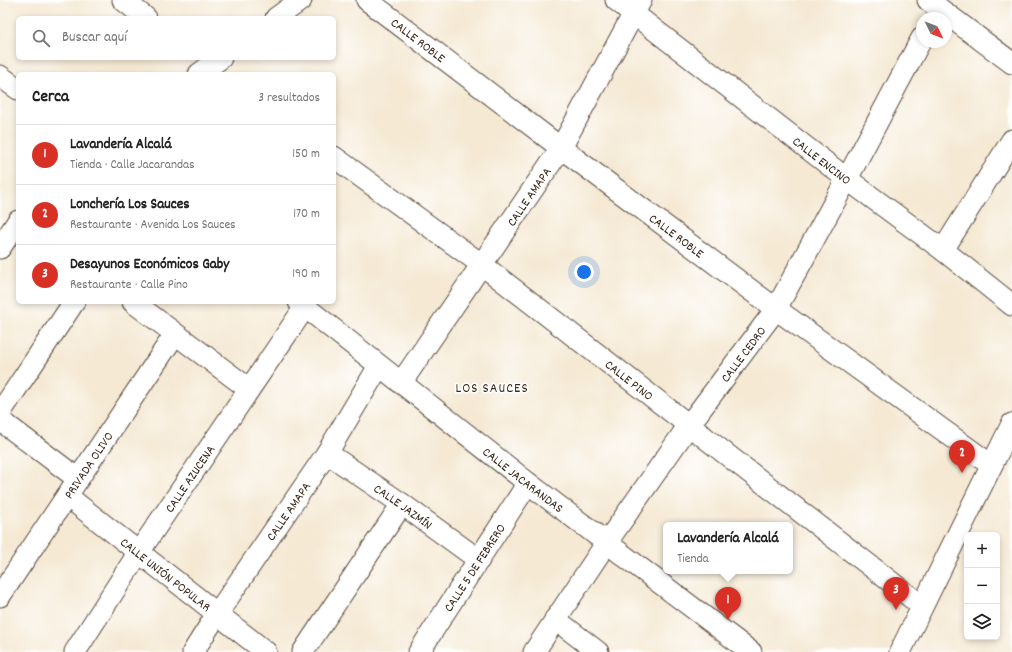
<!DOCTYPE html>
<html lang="es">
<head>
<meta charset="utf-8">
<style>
  body { margin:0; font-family:Dekko,sans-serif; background:#f2f2f2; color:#222 }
  .controls { position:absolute; right:12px; bottom:12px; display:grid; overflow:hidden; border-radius:6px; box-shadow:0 2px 6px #0003 }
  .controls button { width:36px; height:36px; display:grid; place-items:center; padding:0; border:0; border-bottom:1px solid #e0e0e0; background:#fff; color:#222; font:20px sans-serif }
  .compass { position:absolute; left:916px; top:12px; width:36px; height:36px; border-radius:50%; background:#fff; box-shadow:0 2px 6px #0003; rotate:133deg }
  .you { position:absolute; left:584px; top:272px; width:14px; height:14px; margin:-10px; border:3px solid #fff; border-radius:50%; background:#1a73e8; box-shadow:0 0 0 6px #1a73e833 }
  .badge { display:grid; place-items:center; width:26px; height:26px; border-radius:50%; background:#d93025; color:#fff; font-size:13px; font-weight:700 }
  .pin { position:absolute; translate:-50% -33px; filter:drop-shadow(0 1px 2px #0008) }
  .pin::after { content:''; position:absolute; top:21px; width:14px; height:12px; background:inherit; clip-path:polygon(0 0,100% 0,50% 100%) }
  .popup { position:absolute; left:663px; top:522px; width:130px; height:52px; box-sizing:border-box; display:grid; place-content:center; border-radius:6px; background:#fff; filter:drop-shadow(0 1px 3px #0005); font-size:13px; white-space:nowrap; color:#767676 }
  .popup b { font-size:15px; color:#222 }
  .popup::after { content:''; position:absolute; left:50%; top:100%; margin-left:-8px; border:8px solid transparent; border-top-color:#fff }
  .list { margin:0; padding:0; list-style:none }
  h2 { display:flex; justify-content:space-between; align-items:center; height:52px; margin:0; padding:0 16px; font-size:17px }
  h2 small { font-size:13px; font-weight:400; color:#767676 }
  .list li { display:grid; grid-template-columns:26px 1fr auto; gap:12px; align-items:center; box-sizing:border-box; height:60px; padding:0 16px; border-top:1px solid #e0e0e0 }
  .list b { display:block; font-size:15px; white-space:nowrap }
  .list p { margin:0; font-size:13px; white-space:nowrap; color:#767676 }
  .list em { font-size:13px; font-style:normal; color:#767676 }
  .icon { flex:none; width:22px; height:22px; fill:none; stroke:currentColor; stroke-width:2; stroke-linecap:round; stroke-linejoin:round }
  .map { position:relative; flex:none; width:1012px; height:652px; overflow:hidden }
  .search { position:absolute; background:#fff; box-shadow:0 2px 6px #0003; left:16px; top:16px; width:320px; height:44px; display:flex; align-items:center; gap:10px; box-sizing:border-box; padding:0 14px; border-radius:6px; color:#767676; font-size:15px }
  .panel { position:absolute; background:#fff; box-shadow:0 2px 6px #0003; left:16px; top:72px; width:320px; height:232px; border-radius:6px }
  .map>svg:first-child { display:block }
</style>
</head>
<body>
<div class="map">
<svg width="1012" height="652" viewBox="0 0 1012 652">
  <rect width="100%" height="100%" fill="#fff"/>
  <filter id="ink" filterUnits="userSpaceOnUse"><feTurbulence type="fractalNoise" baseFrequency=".025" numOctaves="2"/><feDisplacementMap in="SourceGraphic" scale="8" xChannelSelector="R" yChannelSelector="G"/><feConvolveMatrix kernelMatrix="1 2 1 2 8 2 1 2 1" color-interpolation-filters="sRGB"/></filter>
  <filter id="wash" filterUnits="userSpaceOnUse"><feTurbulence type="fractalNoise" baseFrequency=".012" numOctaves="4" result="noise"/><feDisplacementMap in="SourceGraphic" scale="16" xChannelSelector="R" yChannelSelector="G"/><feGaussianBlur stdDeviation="0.9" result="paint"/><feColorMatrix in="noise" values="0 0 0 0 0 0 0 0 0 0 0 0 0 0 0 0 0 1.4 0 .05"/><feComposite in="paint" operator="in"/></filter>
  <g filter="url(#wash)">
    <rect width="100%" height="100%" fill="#f5e9d4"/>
  </g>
  <g filter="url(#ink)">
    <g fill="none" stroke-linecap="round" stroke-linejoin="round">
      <!-- minor casing -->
      <g stroke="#574739" stroke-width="23">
        <g id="minor">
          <path d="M123,0L146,18"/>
          <path id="s1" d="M367,0L561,148L776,309L991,465"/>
          <path id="s2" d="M616,0L847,179L943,250L1012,305"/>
          <path d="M928,0L1012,63"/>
          <path d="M276,18L301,0"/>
          <path d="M199,74L221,58"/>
          <path d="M0,76L18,89"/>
          <path id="s3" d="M334,157L481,264L922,606"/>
          <path d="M0,248L18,221"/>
          <path d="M943,250L1012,140"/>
          <path d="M133,302L249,389"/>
          <path id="s4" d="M299,302L528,483L751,652"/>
          <path id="s5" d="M401,383L561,148L641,0"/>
          <path d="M0,413L74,302"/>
          <path d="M0,420L78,479"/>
          <path id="s6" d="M327,453L402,504L479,560"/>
          <path id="s7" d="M67,496L266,652"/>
          <path id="s8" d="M0,596L175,334"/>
          <path d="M555,619L598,652"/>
          <path id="s9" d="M75,652L139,552L305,307"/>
          <path id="s10" d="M193,652L217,614L327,453L379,366"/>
          <path d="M303,652L402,504"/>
          <path id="s11" d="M419,652L528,483"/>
          <path id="s12" d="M534,652L607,542L689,425L776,309L847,179L922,38"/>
          <path d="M900,652L1012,424"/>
        </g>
      </g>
      <!-- minor -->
      <use href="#minor" stroke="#fff" stroke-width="21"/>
    </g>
  </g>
  <g text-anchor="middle" stroke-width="3.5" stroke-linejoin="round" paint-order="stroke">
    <!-- street labels -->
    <g font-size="13" fill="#3b2a1e" stroke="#fff">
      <text dy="5" stroke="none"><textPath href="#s1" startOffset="65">CALLE ROBLE</textPath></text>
      <text dy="5" stroke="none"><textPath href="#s2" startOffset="261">CALLE ENCINO</textPath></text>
      <text dy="5" stroke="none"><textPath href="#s5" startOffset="226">CALLE AMAPA</textPath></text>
      <text dy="5" stroke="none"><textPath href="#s1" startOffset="389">CALLE ROBLE</textPath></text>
      <text dy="5" stroke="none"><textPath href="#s12" startOffset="364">CALLE CEDRO</textPath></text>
      <text dy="5" stroke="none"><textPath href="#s3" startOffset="370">CALLE PINO</textPath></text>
      <text dy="5" stroke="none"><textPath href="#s8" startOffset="158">PRIVADA OLIVO</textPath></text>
      <text dy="5" stroke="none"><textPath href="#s9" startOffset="208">CALLE AZUCENA</textPath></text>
      <text dy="5" stroke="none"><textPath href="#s4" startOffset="286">CALLE JACARANDAS</textPath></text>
      <text dy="5" stroke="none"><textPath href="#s6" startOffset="93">CALLE JAZMÍN</textPath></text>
      <text dy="5" stroke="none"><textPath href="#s10" startOffset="170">CALLE AMAPA</textPath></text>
      <text dy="5" stroke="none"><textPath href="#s11" startOffset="101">CALLE 5 DE FEBRERO</textPath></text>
      <text dy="5" stroke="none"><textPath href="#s7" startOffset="126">CALLE UNIÓN POPULAR</textPath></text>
    </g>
    <!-- neighbourhood labels -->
    <g font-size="14" letter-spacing="1" fill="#3b2a1e" stroke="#fff">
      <text x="492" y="392">LOS SAUCES</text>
    </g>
  </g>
</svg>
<div class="controls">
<button>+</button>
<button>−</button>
<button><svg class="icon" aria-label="layers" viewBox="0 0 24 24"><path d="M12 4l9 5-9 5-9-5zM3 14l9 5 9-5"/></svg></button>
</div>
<svg class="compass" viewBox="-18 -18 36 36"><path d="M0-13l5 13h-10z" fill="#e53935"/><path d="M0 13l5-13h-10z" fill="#767676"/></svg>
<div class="you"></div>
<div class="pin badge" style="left:728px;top:620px">1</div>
<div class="popup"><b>Lavandería Alcalá</b>Tienda</div>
<div class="pin badge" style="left:962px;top:473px">2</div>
<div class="pin badge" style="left:896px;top:610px">3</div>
<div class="search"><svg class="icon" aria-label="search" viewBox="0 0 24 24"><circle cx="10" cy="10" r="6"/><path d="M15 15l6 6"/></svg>Buscar aquí</div>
<section class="panel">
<h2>Cerca<small>3 resultados</small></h2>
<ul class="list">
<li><span class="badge">1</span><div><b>Lavandería Alcalá</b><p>Tienda · Calle Jacarandas</p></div><em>150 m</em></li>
<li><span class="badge">2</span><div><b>Lonchería Los Sauces</b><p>Restaurante · Avenida Los Sauces</p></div><em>170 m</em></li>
<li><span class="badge">3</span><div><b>Desayunos Económicos Gaby</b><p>Restaurante · Calle Pino</p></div><em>190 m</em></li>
</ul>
</section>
</div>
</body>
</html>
